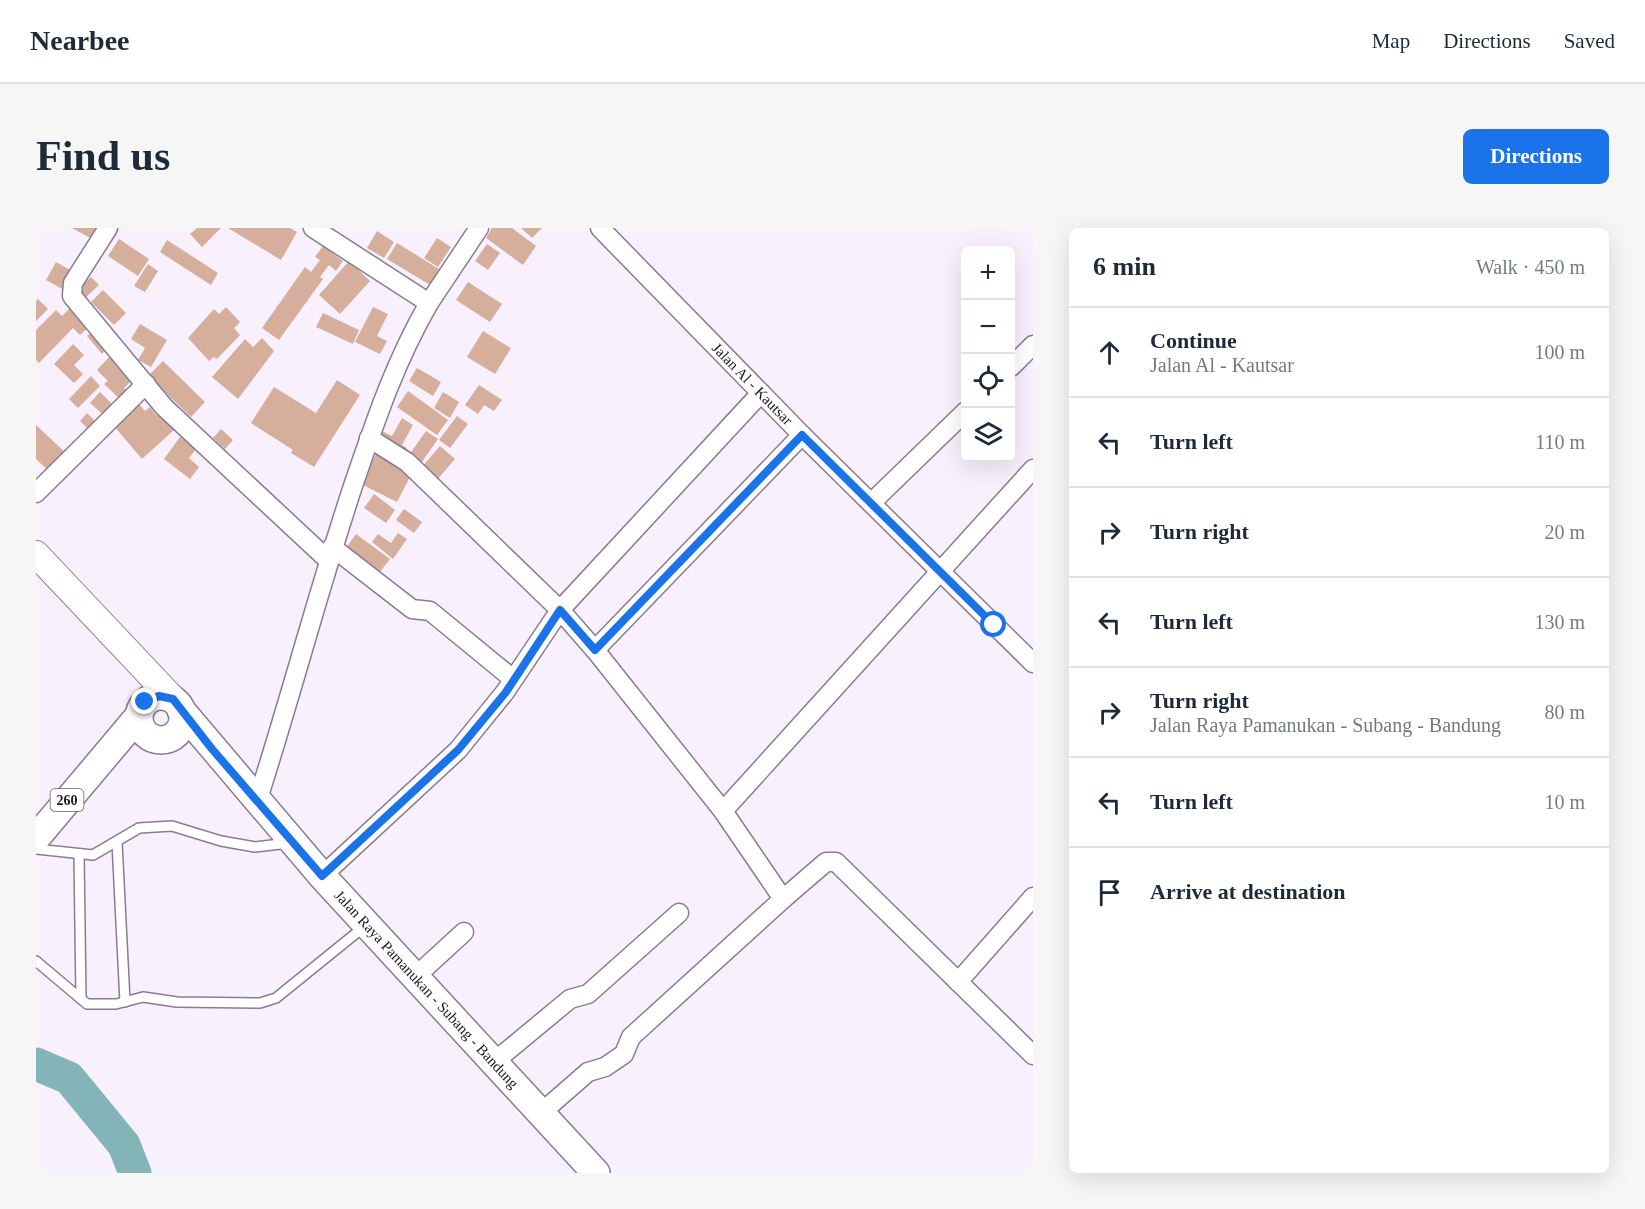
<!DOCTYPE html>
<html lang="en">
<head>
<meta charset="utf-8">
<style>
  body { margin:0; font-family:"Times New Roman",serif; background:#f6f6f7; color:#1f2937 }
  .controls { position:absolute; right:18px; top:18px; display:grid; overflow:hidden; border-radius:9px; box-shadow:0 6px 24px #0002 }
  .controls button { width:54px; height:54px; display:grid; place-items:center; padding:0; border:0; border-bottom:2px solid #e0e1e3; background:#fff; color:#1f2937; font:30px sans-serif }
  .stop { position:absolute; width:18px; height:18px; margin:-14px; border:4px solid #1a73e8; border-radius:50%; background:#fff }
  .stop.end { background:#1a73e8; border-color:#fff; box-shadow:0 2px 6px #0008 }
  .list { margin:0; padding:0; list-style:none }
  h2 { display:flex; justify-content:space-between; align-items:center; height:78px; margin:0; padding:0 24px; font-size:26px }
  h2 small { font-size:20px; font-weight:400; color:#747a83 }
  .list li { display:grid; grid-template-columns:39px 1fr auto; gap:18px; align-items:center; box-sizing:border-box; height:90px; padding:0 24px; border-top:2px solid #e0e1e3 }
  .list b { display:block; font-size:22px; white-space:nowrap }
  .list p { margin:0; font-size:20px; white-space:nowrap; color:#747a83 }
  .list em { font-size:20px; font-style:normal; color:#747a83 }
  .icon { flex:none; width:33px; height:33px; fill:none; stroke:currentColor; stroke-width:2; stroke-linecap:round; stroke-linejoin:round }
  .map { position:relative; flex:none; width:997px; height:945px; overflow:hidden; border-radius:9px }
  header { display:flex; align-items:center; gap:36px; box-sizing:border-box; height:84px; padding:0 30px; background:#fff; border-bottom:2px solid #e0e1e3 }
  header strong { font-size:28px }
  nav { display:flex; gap:33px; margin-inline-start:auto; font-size:21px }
  .intro { display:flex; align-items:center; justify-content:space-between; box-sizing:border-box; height:144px; padding:0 36px }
  h1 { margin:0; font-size:42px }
  .button { padding:15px 27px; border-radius:9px; background:#1a73e8; color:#fff; font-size:21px; font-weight:700 }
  main { display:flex; gap:36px; padding:0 36px }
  aside { flex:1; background:#fff; border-radius:9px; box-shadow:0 6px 24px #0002 }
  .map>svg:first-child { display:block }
</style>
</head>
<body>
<header>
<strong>Nearbee</strong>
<nav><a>Map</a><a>Directions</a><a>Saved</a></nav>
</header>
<div class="intro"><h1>Find us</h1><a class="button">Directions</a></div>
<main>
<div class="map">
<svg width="997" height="945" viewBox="0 0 997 945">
  <rect width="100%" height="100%" fill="#f9f0fe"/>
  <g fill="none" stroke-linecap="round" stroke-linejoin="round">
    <!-- river -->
    <path stroke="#83b4b7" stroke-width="33" d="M0,836L33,850L88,917L99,945"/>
  </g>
  <!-- building -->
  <g fill="#d5ae9c">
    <path d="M36,0H67L60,13Z"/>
    <path d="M161,0H185L166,19L154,6Z"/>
    <path d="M192,0H254L261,4L245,32Z"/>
    <path d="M456,0H476L500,18L487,37L450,10Z"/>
    <path d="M485,0H506L496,10Z"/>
    <path d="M341,3L358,14L348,30L331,20Z"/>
    <path d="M401,10L415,19L402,39L388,30Z"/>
    <path d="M83,11L113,31L102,48L72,28Z"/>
    <path d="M131,12L182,45L175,57L124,24Z"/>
    <path d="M361,15L403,41L394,57L351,31Z"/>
    <path d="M451,16L464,25L452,42L439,33Z"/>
    <path d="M287,18L307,33L300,43L293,37L284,49L287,51L243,112L226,100L269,39L275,44L284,32L279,29Z"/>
    <path d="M313,33L334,53L304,86L283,67Z"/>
    <path d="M20,34L36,43L26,61L10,52Z"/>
    <path d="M112,36L122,43L109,64L98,58Z"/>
    <path d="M55,49L63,57L47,72L39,64Z"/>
    <path d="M432,54L466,76L454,94L420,72Z"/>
    <path d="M67,62L90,85L78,97L55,74Z"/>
    <path d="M2,71L12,81L0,93V73Z"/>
    <path d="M37,77L56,96L44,107L37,100L3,135L0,132V102L20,82L26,88Z"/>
    <path d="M190,79L204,94L198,100L204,107L181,131L178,129L173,133L152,110L178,81L183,86Z"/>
    <path d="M337,79L352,86L341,108L351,113L344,126L319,114Z"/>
    <path d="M287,85L323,102L317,116L280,99Z"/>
    <path d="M104,96L131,112L115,139L102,132L109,120L95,111Z"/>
    <path d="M60,100L75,117L66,126L51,108Z"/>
    <path d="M447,103L475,120L459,146L431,129Z"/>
    <path d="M226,110L238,123L202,171L176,149L209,111L217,119Z"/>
    <path d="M37,116L48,127L38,137L47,146L38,155L18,136Z"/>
    <path d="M74,128L87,140L85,143L95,153L88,160L96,167L89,176L68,156L72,153L61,142Z"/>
    <path d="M127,133L169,174L155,189L112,148Z"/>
    <path d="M381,140L405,154L397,168L373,153Z"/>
    <path d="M55,148L64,158L42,180L33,171Z"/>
    <path d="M301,152L324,167L278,239L255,225L257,222L215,195L238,159L280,185Z"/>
    <path d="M443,157L466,172L458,183L448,177L442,186L429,177Z"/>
    <path d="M372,163L412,192L401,207L361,179Z"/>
    <path d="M64,164L79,179L70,189L54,175Z"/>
    <path d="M407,164L423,174L414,190L398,180Z"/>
    <path d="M102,175L109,183L114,179L121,188L124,186L138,202L106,231L77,197Z"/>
    <path d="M51,185L64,198L57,206L44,193Z"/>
    <path d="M421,188L432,196L414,220L403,212Z"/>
    <path d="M366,190L377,197L366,217L371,220L368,227L339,211L344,202L356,208Z"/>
    <path d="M0,197L33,228L16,246L0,231Z"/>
    <path d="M185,201L197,212L189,221L177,210Z"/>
    <path d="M390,203L402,211L383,238L371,230Z"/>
    <path d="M144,209L160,221L153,230L163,239L154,251L128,231Z"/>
    <path d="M404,218L419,231L401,252L386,239Z"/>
    <path d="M342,222L378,241L361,274L325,256Z"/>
    <path d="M338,266L359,282L350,295L328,280Z"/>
    <path d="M368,281L386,294L378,305L360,292Z"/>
    <path d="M362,305L371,311L357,331L336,314L342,306L355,315Z"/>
    <path d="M320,306L354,331L343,345L310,320Z"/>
  </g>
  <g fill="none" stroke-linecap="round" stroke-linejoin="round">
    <!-- lane casing -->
    <g stroke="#897c90" stroke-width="12">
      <g id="lane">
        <path d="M81,614L89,774"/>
        <path d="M0,621L57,627L103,600L136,598L185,613L219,619L253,615"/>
        <path d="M43,626L45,771"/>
        <path d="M0,733L51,776H80L107,769L141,774L224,775L240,770L329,698"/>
      </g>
    </g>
    <!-- street casing -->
    <g stroke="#897c90" stroke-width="21">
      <g id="street">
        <path d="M72,0L37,55L36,68L128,179L292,332"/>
        <path d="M277,0L393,75L443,0"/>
        <path id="s1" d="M564,0L766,207L997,435"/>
        <path d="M975,139L997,117"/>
        <path d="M725,165L524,382L559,422L766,207"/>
        <path d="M0,265L110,156"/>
        <path d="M835,275L930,183"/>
        <path d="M296,319L376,381L394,383L477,451"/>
        <path d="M559,422L687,583L747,671L790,634H800L997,827"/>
        <path d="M221,574C255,468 283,360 318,255C340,191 359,134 393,75"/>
        <path d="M687,583L997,241"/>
        <path d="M286,648L422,522L469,464L524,382L371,234L333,210"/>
        <path d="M380,748L428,704"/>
        <path d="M922,754L997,669"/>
        <path d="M458,834L534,771L552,766L643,685"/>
        <path d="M505,885L552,844L569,839L588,826L595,809L747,671"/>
      </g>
    </g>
    <!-- secondary casing -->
    <g stroke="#897c90" stroke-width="28">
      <path id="secondary" d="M0,326L137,471"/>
    </g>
    <!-- primary casing -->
    <g stroke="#897c90" stroke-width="30">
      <g id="primary">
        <circle cx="125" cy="490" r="22"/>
        <path id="s2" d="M145,482L286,648L560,945"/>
        <path d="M0,610L102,489"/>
      </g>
    </g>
    <!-- lane -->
    <use href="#lane" stroke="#fff" stroke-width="9"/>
    <!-- street -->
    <use href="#street" stroke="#fff" stroke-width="18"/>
    <!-- secondary -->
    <use href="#secondary" stroke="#fff" stroke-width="26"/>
    <!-- primary -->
    <use href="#primary" stroke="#fff" stroke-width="27"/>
  </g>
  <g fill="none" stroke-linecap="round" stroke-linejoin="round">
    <!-- route -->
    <path stroke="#1a73e8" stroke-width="8" d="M109,474L123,468L137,471L176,521L286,648L422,522L470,464L524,382L559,422L766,207L958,397"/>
  </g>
  <g text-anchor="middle" stroke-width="4.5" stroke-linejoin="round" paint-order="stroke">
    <!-- shield labels -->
    <rect fill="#fff" stroke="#615d63" stroke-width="1.5" x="14.5" y="561" width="33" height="22" rx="4.5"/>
    <g font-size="14" font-weight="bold" fill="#1d1820">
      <text x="31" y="577">260</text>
    </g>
    <!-- street labels -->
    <g font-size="15" fill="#1d1820" stroke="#fff">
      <text dy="5" stroke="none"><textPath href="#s1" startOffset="218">Jalan Al - Kautsar</textPath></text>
      <text dy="5" stroke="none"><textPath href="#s2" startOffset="372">Jalan Raya Pamanukan - Subang - Bandung</textPath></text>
    </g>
  </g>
</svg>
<div class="controls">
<button>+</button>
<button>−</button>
<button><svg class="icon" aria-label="locate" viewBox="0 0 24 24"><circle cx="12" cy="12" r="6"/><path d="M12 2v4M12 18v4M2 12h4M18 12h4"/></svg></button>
<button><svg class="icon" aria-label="layers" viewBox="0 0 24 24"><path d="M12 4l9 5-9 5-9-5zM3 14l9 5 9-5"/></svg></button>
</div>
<div class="stop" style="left:958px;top:397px"></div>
<div class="stop end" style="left:109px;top:474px"></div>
</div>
<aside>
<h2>6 min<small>Walk · 450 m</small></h2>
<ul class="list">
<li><svg class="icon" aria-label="ahead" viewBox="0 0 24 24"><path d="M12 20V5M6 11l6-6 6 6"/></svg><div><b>Continue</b><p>Jalan Al - Kautsar</p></div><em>100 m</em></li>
<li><svg class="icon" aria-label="left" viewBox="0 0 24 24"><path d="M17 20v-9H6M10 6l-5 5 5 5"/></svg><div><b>Turn left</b></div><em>110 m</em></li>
<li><svg class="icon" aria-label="right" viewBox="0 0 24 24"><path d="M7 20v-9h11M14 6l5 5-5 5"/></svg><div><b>Turn right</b></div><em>20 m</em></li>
<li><svg class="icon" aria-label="left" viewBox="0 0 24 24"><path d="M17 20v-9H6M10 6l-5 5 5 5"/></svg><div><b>Turn left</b></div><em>130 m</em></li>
<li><svg class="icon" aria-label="right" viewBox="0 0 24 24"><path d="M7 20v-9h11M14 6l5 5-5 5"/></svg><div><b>Turn right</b><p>Jalan Raya Pamanukan - Subang - Bandung</p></div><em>80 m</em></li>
<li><svg class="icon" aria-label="left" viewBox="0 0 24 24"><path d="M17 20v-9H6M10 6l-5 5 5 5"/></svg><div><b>Turn left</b></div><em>10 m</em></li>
<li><svg class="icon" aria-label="arrive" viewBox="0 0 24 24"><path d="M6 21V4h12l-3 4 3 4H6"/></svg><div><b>Arrive at destination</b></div></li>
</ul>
</aside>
</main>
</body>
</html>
